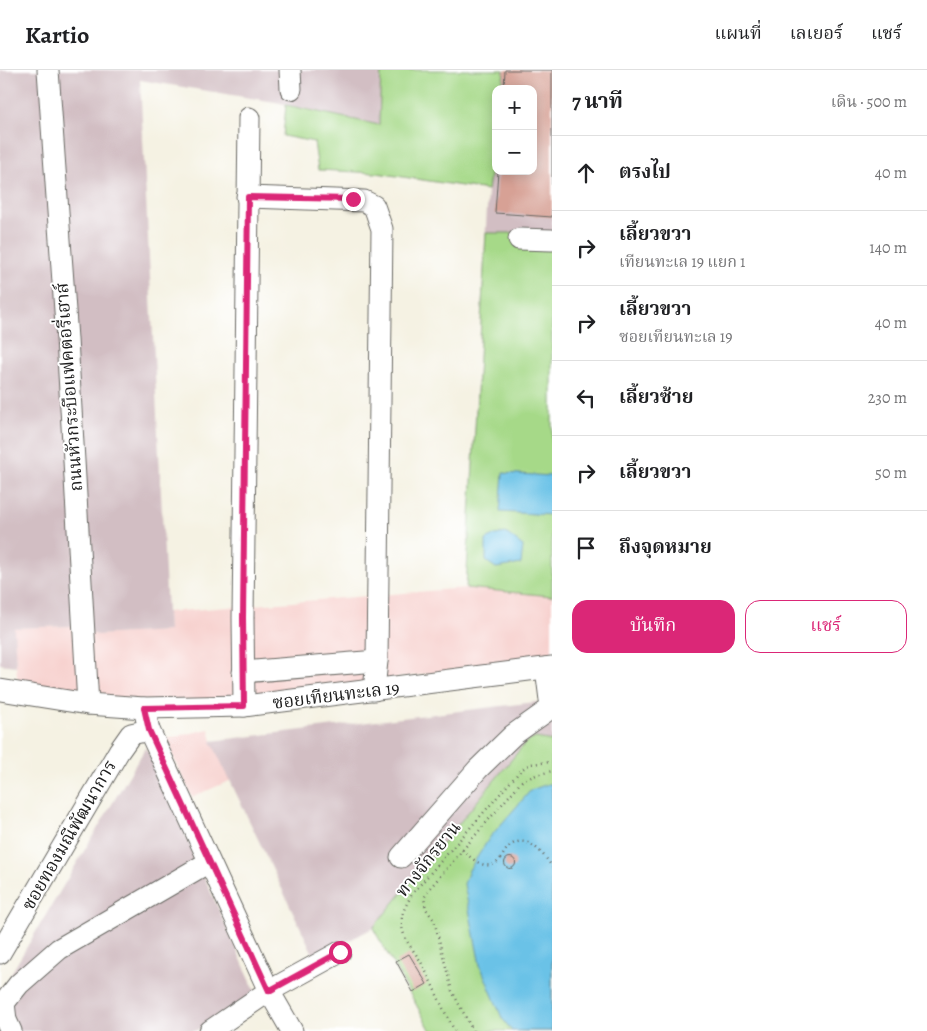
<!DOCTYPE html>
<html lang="th">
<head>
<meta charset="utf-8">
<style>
  body { margin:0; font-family:Alegreya,"Noto Serif Thai",serif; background:#f6f6f6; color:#202124 }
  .controls { position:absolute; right:15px; top:15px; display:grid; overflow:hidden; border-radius:10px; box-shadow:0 2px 12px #0003 }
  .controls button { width:45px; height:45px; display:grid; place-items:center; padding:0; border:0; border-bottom:1px solid #e0e0e0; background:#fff; color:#202124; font:25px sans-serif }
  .stop { position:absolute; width:15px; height:15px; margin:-11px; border:4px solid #db2777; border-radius:50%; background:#fff }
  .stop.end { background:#db2777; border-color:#fff; box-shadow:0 1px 5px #0008 }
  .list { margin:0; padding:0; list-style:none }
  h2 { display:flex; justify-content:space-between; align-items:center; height:65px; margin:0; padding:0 20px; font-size:21px }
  h2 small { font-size:16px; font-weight:400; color:#757577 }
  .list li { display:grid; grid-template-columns:32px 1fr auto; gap:15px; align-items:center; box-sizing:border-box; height:75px; padding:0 20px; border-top:1px solid #e0e0e0 }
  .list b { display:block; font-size:19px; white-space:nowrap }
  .list p { margin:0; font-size:16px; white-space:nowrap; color:#757577 }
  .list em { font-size:16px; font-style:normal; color:#757577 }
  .actions { display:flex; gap:10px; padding:15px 20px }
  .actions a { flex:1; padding:11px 0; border:1px solid #db2777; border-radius:15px; text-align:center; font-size:18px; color:#db2777 }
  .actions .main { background:#db2777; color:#fff }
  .icon { flex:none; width:28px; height:28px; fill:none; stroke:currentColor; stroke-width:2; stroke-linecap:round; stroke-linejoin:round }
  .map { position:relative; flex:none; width:552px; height:961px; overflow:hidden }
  header { display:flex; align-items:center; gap:30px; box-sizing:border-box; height:70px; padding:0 25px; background:#fff; border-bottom:1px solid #e0e0e0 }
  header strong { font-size:24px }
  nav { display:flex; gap:28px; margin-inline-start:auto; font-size:18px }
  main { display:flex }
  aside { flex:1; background:#fff }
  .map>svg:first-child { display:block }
</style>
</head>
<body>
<header>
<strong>Kartio</strong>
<nav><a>แผนที่</a><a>เลเยอร์</a><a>แชร์</a></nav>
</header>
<main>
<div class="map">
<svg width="552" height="961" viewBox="0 0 552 961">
  <rect width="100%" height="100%" fill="#fff"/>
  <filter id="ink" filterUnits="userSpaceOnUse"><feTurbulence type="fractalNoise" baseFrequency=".02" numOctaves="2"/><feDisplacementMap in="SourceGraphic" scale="10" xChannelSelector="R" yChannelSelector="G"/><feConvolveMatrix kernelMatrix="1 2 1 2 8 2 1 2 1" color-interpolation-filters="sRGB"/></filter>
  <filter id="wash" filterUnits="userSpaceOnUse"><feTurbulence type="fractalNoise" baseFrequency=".0096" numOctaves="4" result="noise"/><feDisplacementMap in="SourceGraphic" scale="20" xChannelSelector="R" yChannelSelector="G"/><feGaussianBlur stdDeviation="1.12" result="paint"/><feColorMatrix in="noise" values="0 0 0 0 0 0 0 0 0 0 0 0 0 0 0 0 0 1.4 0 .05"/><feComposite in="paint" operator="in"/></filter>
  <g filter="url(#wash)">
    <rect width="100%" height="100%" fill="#f5f2e3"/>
    <!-- built -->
    <g fill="#f7d0cd">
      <path d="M466,518L552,526V586L264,627L110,636L18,617L13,558L71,556L97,565L168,561L167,542Z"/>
      <path d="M209,659L212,671L234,709L192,727L165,669Z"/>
    </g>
    <!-- industrial -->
    <g fill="#d2bec3" fill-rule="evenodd">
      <path d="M0,0H552V526L466,518L488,120L377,103L379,55L275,32L140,10L168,561L97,565L71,556L14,558L16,596L0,594ZM496,19H533V101H496Z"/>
      <path d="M552,630V671L536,668L526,672L373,858L315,888L211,671Z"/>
      <path d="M146,677L256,923L195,961H0V922Z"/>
    </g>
    <!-- green -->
    <g fill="#a6d988" stroke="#617a52">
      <path d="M381,0H504L502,19H496V63L488,120L377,103L318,100L314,72L283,66L286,35L379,55Z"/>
      <path d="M486,163H552V526L466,518Z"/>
      <path d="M536,668L552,671V961H431L373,858L526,672Z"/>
    </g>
    <!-- water -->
    <g fill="#6ac2e7" stroke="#436f82">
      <path d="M503,403L552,406V445L500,442Z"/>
      <path d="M506,463L523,476L521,494L496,498L486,491V470L495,465Z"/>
      <path d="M548,714H552V961H512L502,948L480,895L464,814L469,800L490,767L531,720Z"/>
    </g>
    <g id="blocks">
      <!-- building -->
      <g fill="#d7a195">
        <path d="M505,0H552V147L495,143L498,101H533V19H504Z"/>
        <circle cx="510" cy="793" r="5.5"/>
        <path d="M409,884L427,914L413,922L396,891Z"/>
      </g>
    </g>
  </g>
  <g filter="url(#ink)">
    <use href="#blocks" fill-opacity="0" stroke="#686762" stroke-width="1"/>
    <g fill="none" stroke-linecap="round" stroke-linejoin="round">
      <!-- minor casing -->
      <g stroke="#686762" stroke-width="23">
        <g id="minor">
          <path d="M48,0L67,269L88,634"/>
          <path d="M290,0L291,19"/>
          <path d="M247,127L364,131L374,136L382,159L377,591L374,620"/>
          <path d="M519,169L552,170"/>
          <path d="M243,602L377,591"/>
          <path d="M0,620L88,634L144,638L244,636L552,597"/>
          <path d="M244,636L243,548L249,48"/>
          <path d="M144,638L149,660L269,921L292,961"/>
          <path d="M401,787L478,699L513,665L551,638L546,598"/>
          <path d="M0,883L119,681L131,664L149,660"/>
          <path d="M11,961L6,950L4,933L19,914L59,879L209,792"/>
          <path d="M210,961L269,921L340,882"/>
        </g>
      </g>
      <!-- path -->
      <g stroke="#686762" stroke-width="2.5" stroke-dasharray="1 4" stroke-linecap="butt">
        <path d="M462,780C469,786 477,794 486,795C497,797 501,788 506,780C523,759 543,782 552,797"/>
        <path d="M455,961C442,939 434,916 422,894C415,880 402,871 402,853C401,842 407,834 412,824L521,700L530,694L552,692"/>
        <path d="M473,961L452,921L434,850L426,839L424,828L430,818L522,711L536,705L552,701"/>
      </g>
      <!-- minor -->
      <use href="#minor" stroke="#fff" stroke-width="21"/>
    </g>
  </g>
  <g fill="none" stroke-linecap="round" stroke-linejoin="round" filter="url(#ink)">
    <!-- route -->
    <path stroke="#db2777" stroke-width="6" d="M340,882L269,921L149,660L144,638L244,636L243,548L248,127L353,129"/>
  </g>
  <g text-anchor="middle" stroke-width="4" stroke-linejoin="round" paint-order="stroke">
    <!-- street labels -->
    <g font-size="18" fill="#1c1c1c" stroke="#fff">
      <text transform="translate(69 317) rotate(-94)" y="6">ถนนหัวกระบือแฟคตอรี่เฮาส์</text>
      <text transform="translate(336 625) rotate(-7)" y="6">ซอยเทียนทะเล 19</text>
      <text transform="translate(69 765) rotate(-60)" y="6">ซอยทองมณีพัฒนาการ</text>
      <text transform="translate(428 789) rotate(-51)" y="6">ทางจักรยาน</text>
    </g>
  </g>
</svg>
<div class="controls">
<button>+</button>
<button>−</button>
</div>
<div class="stop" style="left:340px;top:882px"></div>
<div class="stop end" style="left:353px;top:129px"></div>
</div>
<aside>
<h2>7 นาที<small>เดิน · 500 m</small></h2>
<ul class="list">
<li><svg class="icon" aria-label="ahead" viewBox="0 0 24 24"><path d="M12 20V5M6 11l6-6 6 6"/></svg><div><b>ตรงไป</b></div><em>40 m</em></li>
<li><svg class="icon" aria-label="right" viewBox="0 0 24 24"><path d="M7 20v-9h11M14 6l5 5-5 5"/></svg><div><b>เลี้ยวขวา</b><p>เทียนทะเล 19 แยก 1</p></div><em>140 m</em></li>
<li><svg class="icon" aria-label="right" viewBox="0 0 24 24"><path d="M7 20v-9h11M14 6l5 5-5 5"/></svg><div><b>เลี้ยวขวา</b><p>ซอยเทียนทะเล 19</p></div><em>40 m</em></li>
<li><svg class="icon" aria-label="left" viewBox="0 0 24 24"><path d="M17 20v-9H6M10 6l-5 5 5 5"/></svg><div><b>เลี้ยวซ้าย</b></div><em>230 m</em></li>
<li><svg class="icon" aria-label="right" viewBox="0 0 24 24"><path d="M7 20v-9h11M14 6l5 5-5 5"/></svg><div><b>เลี้ยวขวา</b></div><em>50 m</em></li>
<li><svg class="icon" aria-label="arrive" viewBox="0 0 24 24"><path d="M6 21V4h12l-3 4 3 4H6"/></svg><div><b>ถึงจุดหมาย</b></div></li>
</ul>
<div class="actions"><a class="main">บันทึก</a><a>แชร์</a></div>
</aside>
</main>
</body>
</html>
